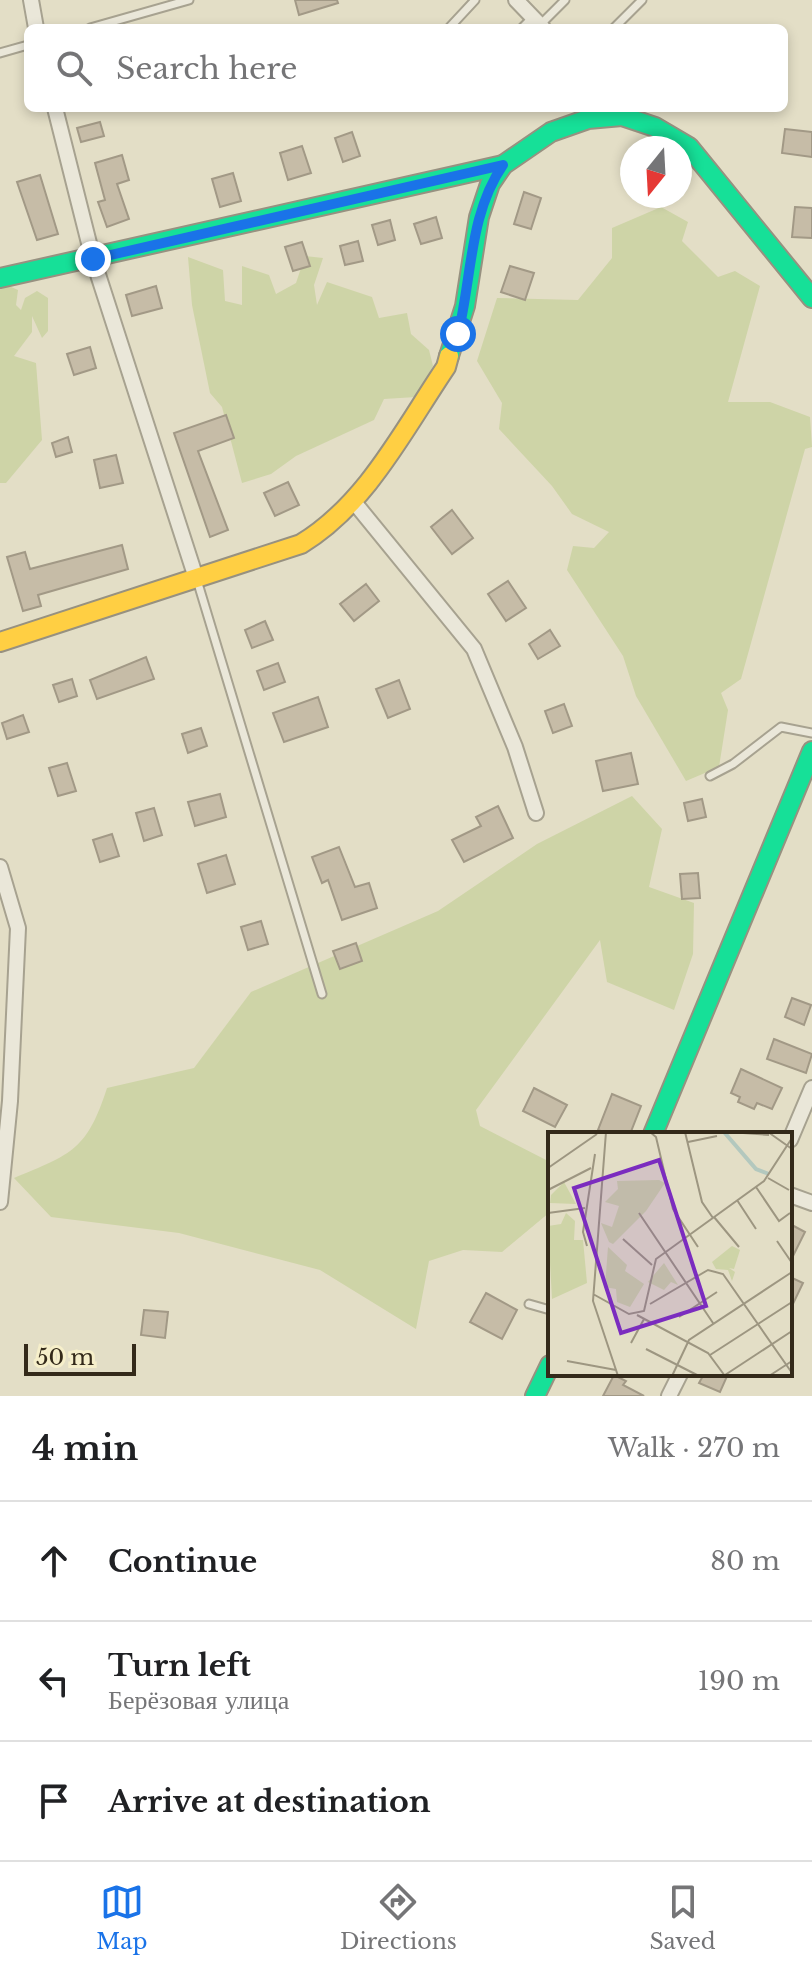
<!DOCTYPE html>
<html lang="en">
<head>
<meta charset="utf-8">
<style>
  body { margin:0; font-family:"Libre Baskerville",serif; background:#f6f6f6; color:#202124 }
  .compass { position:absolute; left:620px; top:136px; width:72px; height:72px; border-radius:50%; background:#fff; box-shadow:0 4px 12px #0003; rotate:198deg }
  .scale { position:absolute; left:24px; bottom:20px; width:112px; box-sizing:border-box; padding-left:8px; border:4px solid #342a1a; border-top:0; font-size:22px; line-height:28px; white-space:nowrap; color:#342a1a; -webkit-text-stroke:6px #f6efca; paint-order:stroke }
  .stop { position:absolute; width:24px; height:24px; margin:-18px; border:6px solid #1a73e8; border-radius:50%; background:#fff }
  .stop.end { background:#1a73e8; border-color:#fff; box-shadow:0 2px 8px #0008 }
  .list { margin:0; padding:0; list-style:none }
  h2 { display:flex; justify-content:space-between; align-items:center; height:104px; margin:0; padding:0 32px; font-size:34px }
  h2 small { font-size:26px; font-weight:400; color:#757577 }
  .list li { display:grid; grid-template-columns:52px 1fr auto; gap:24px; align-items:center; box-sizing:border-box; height:120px; padding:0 32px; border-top:2px solid #e0e0e0 }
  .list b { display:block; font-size:30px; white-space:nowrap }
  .list p { margin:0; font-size:26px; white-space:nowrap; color:#757577 }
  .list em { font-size:26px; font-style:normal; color:#757577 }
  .icon { flex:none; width:44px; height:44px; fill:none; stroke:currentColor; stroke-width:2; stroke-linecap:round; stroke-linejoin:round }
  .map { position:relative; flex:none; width:812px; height:1396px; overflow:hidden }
  .search { position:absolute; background:#fff; box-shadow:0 4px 12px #0003; left:24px; right:24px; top:24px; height:88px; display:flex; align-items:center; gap:20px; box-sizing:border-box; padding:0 28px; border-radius:12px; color:#757577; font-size:30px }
  .sheet { height:464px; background:#fff }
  nav { display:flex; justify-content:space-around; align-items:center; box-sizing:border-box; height:112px; border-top:2px solid #e0e0e0; background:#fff; font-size:22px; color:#757577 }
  nav a { display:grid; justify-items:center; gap:4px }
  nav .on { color:#1a73e8 }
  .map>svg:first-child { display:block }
</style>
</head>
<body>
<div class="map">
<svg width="812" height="1396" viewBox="0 0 812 1396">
  <rect width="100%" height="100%" fill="#e3dec6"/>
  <!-- green -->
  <g fill="#ced4a7">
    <path d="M661,207L688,222L682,241L718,277L735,271L760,286L728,402H770L810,417L812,447L805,449L741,679L721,693L728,710L719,767L686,781L636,696L623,656L567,570L573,546L594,548L609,532L572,514L552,486L499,429L502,403L477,361L497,298L578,300L612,258V228Z"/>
    <path d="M305,256L323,258L314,285L317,305L327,282L372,297L379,318L407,313L411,334L429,350L433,366L416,397L384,399L374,420L296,456L271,474L242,483L222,407L210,393L192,305L188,257L223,270L225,301L242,305V266L269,275L276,294L296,283Z"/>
    <path d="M9,286L18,290L16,305L21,310L25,298L37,291L48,298V331L42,338L32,316V332L14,356L36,363L42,440L6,483H0V289Z"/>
    <path d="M632,796L662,829L649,887L694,903L693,954L674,1010L607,982L600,940L476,1110L480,1126L550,1162V1212L502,1252L463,1250L429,1261L416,1329L320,1270L179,1233L51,1217L14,1178C72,1154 87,1150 107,1088L194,1068L251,992L438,911L537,844Z"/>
  </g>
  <!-- building -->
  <g fill="#c6bca7" stroke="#a29986" stroke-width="2">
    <path d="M295,0H337L338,3L299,15Z"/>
    <path d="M100,122L104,136L81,142L77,128Z"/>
    <path d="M785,129L812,132V157L782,153Z"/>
    <path d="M352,132L360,156L343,162L335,138Z"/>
    <path d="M302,146L311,173L288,180L280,153Z"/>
    <path d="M122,155L129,180L117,184L129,219L107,227L98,202L105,200L95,163Z"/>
    <path d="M233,173L241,201L220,207L212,179Z"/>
    <path d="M40,175L58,234L37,240L17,182Z"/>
    <path d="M524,192L541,198L531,229L514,224Z"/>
    <path d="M795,207L812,208V238L792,237Z"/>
    <path d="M436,217L442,238L421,244L414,224Z"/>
    <path d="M390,220L395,240L378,245L372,225Z"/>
    <path d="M358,241L363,261L345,265L340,246Z"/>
    <path d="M302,242L310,266L293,271L285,247Z"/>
    <path d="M510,266L534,273L525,300L501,292Z"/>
    <path d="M156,286L162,308L132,316L126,295Z"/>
    <path d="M90,347L96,368L74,375L67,354Z"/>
    <path d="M226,415L234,438L198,451L228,530L210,537L174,433Z"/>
    <path d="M68,437L72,452L56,457L52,443Z"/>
    <path d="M116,455L123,483L100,488L94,460Z"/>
    <path d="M288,482L299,505L275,516L264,493Z"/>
    <path d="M452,510L473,538L452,554L431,527Z"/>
    <path d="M122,545L128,569L38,595L41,606L23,611L7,557L25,552L30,569Z"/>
    <path d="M508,581L526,608L506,621L488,594Z"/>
    <path d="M366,584L379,601L354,621L340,604Z"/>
    <path d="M265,621L273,640L252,648L245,630Z"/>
    <path d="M550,630L560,646L538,659L529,644Z"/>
    <path d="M146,657L154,679L97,699L90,680Z"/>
    <path d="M278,663L285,682L264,690L257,671Z"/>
    <path d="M72,679L77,696L59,702L53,685Z"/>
    <path d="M399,680L410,709L388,718L376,689Z"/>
    <path d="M318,697L328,727L284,742L273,713Z"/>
    <path d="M564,704L572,726L553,733L545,711Z"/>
    <path d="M23,715L29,732L7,739L2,723Z"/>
    <path d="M201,728L207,746L188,753L182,734Z"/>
    <path d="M631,753L638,784L603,791L596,761Z"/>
    <path d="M67,763L76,791L58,796L49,768Z"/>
    <path d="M220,794L226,817L195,826L188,802Z"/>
    <path d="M702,799L706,817L688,821L684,803Z"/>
    <path d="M498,806L513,838L464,862L452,840L481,826L476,817Z"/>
    <path d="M154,808L162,835L144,841L136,813Z"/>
    <path d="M112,834L119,856L100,862L93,840Z"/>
    <path d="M339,847L355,887L369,883L377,908L342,920L328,880L322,883L312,857Z"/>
    <path d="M226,855L235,884L207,893L198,864Z"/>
    <path d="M698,873L700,898L682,899L680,874Z"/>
    <path d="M261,921L268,944L248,950L241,927Z"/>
    <path d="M356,943L362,961L340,969L333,951Z"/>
    <path d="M792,998L811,1005L804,1025L785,1017Z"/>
    <path d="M774,1039L812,1054L806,1073L767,1059Z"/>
    <path d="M741,1069L782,1088L772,1109L757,1103L754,1109L738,1102L740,1097L731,1093Z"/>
    <path d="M534,1088L567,1105L555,1127L523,1111Z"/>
    <path d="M612,1094L641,1106L630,1134H609L598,1130Z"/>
    <path d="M790,1224L805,1232L790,1262Z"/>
    <path d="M790,1277L803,1283L790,1310Z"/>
    <path d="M486,1293L517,1310L502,1339L470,1322Z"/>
    <path d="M144,1310L168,1312L165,1338L141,1335Z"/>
    <path d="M704,1374H728L720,1392L699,1383Z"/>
    <path d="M614,1375L626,1381L623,1385L644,1396H603Z"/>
  </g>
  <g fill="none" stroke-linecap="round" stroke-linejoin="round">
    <!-- lane casing -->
    <g stroke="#a7a290" stroke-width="11">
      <g id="lane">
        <path d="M540,25L565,0"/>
        <path d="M90,28L189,0"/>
        <path d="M449,28L475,0"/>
        <path d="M522,28L533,17"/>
        <path d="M614,28L642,0"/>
        <path d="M0,53L28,45"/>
        <path d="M197,580L322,994"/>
        <path d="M710,776L733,764L781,727L812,733"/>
        <path d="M529,1304L550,1310"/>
      </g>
    </g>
    <!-- street casing -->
    <g stroke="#a7a290" stroke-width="18">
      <g id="street">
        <path d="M31,0L36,28"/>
        <path d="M516,0L543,28"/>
        <path d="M55,108L93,259L196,578"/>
        <path d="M354,502L474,649L515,747L536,813"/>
        <path d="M0,867L18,928L10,1101L0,1202"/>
        <path d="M790,1140L812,1088"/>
        <path d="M790,1195L812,1203"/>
        <path d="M669,1396L680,1374"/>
      </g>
    </g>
    <!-- fast casing -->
    <g stroke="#979180" stroke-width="22">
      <g id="fast">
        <path d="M0,278L503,165"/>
        <path d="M449,356L465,306L479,217L490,184L503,165L551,132L588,119L622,116L655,127L689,147L812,298"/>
        <path d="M653,1134L812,751"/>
        <path d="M535,1396L550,1365"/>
      </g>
    </g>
    <!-- slow casing -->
    <g stroke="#979180" stroke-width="22">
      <path id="slow" d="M0,642L301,544C367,504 404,429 446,367L449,356"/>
    </g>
    <!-- lane -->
    <use href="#lane" stroke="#eae7d9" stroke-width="7"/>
    <!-- street -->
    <use href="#street" stroke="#eae7d9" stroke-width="14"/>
    <!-- fast -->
    <use href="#fast" stroke="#16e098" stroke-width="18"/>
    <!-- slow -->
    <use href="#slow" stroke="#ffcf43" stroke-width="18"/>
  </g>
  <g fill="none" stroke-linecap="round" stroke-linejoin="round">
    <!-- route -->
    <path stroke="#1a73e8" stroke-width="10" d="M93,259L503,165C469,214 472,278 458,334"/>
  </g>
  <!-- overview -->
  <g transform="translate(548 1132)">
    <rect width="244" height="244" fill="#e3dec6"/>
    <path d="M111,48L117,51L98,79L65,112L61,110L53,91L64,95L71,74L57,70L70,57L69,49ZM16,50L28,72L2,71L3,63ZM18,81L27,89L26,108H35L39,151L4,167L0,94L13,92ZM184,114L192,118L186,137L181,136L187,140L184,149L180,138L168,137L164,130ZM60,115L79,133L77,139L96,152L82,175L69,170L68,157L57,155ZM116,131L130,153L123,150L116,158L100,150Z" fill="#ced4a7"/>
    <path fill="none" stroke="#b3c8be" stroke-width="4" d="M176,0L208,37L221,42"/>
    <path fill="none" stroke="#9d9681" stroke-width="2" d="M58,0L45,169L70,244M102,0L108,5L125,77L150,115M137,0L154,70L165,86M220,0L244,17M195,1L221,3M140,10L169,4M0,36L49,2M220,46L241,58M208,55L231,89L242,81M0,58L43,36M189,68L208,97M0,81L37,76M91,81L165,191M166,85L191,115M75,107L104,133M229,109L244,131M39,114L35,100L47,22M45,162L81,182L96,179L108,127L216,49L244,6M102,172L160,138L175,142L244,241M89,183L160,221L177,244M131,185L169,160M83,211L96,187M98,217L151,244M162,223L244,170M19,229L68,238M177,243L244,199M124,244L141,208L244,140M221,244L244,229"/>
    <path fill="#7b2cbf" fill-opacity="0.15" stroke="#7b2cbf" stroke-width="4" d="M111,28L158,174L73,201L26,56Z"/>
    <rect width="244" height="244" fill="none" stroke="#342a1a" stroke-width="4"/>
  </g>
</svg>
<svg class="compass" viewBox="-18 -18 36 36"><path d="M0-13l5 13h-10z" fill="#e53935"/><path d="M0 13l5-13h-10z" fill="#757577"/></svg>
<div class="scale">50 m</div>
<div class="stop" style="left:458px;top:334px"></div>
<div class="stop end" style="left:93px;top:259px"></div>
<div class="search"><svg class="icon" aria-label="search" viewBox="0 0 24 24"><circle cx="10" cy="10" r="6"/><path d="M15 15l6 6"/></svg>Search here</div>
</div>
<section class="sheet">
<h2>4 min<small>Walk · 270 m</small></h2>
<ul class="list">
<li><svg class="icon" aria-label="ahead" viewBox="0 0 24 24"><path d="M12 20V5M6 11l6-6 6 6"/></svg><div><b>Continue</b></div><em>80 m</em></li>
<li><svg class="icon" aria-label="left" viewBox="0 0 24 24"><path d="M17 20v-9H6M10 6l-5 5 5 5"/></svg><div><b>Turn left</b><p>Берёзовая улица</p></div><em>190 m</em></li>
<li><svg class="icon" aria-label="arrive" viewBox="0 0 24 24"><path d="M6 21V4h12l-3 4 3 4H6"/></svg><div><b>Arrive at destination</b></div></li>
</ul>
</section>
<nav>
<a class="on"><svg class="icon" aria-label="map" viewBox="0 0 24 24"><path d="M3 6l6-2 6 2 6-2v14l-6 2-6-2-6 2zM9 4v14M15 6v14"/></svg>Map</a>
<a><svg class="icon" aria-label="directions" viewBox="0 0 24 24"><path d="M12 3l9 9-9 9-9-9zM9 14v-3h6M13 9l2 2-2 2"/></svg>Directions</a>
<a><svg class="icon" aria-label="saved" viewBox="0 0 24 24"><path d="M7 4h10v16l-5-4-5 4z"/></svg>Saved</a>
</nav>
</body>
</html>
